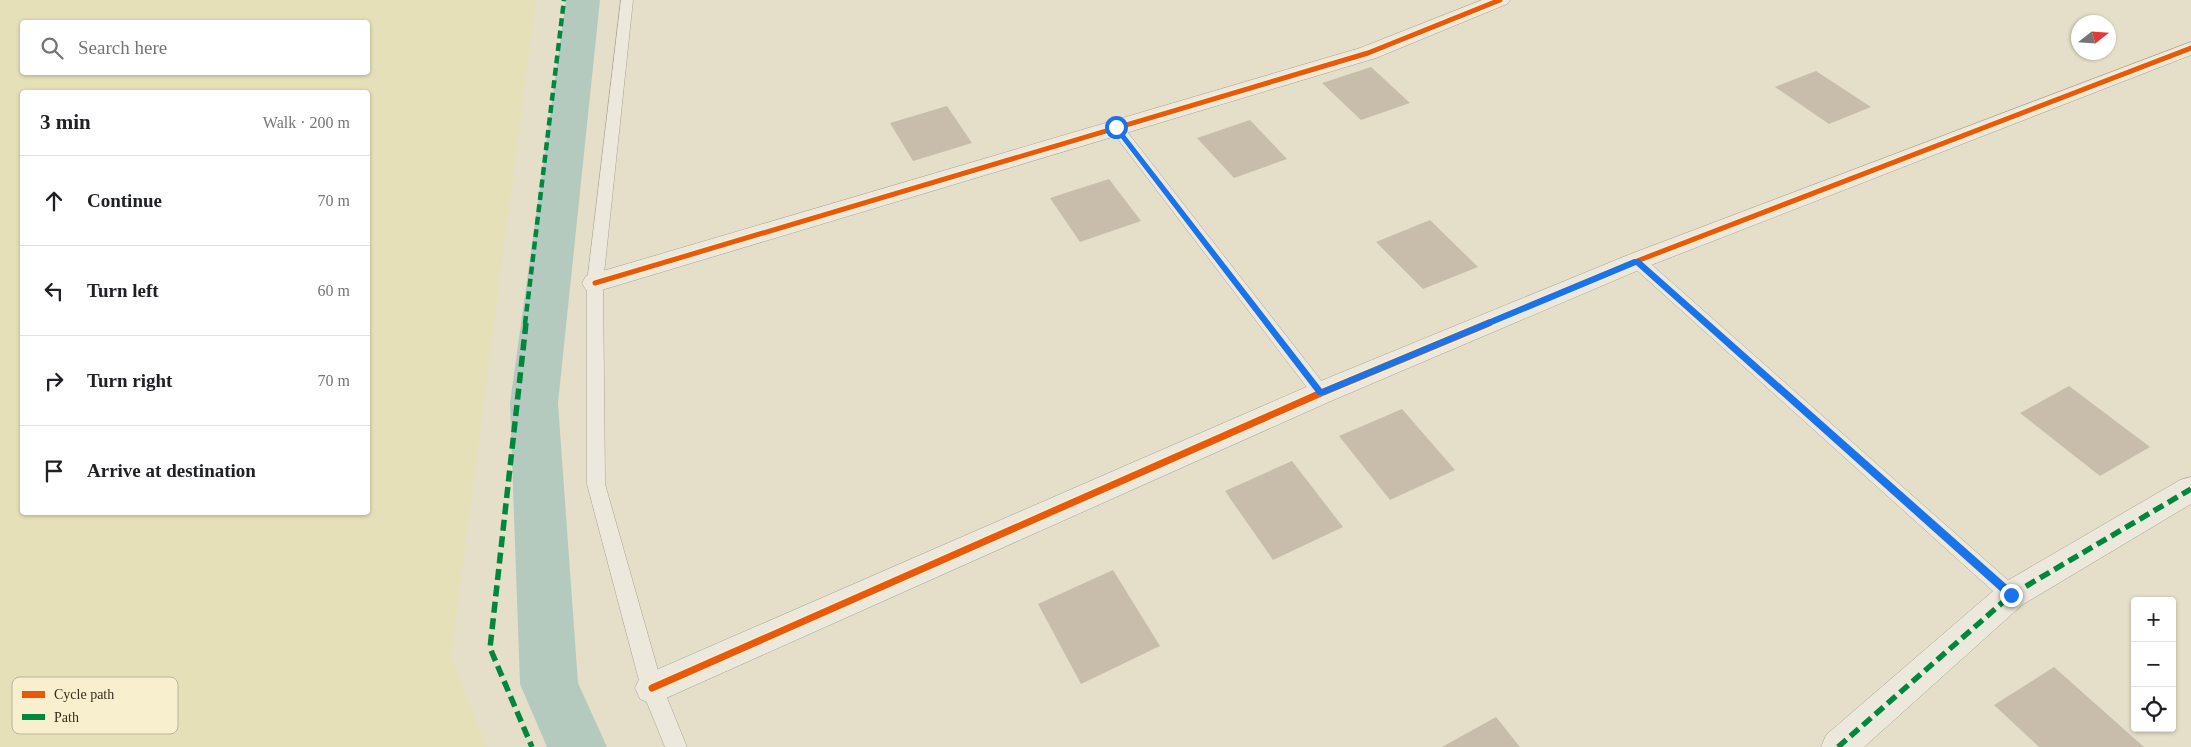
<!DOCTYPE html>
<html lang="en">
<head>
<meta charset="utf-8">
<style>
  body { margin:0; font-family:Georgia,serif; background:#f6f6f6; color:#202124 }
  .controls { position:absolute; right:15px; bottom:15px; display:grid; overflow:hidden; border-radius:5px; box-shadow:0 1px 4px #0004 }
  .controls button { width:45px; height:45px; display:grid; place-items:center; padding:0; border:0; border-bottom:1px solid #e0e0e0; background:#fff; color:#202124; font:25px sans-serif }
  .compass { position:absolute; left:2071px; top:15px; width:45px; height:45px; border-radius:50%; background:#fff; box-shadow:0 1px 4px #0004; rotate:73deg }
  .stop { position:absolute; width:15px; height:15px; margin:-11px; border:4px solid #1a73e8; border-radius:50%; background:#fff }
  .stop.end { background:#1a73e8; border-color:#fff; box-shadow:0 1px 5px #0008 }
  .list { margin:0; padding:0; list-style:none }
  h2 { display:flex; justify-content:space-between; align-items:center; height:65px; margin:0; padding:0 20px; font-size:21px }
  h2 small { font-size:16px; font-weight:400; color:#757577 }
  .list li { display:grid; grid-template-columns:32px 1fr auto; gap:15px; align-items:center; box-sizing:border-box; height:90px; padding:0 20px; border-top:1px solid #e0e0e0 }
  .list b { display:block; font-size:19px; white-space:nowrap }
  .list em { font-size:16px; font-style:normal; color:#757577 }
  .icon { flex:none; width:28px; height:28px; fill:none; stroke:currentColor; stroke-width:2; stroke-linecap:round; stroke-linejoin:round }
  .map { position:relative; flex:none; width:2191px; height:747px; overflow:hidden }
  .search { position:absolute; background:#fff; box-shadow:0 1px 4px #0004; left:20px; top:20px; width:350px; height:55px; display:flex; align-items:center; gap:12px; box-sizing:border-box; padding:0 18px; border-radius:5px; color:#757577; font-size:19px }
  .panel { position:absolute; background:#fff; box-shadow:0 1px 4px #0004; left:20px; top:90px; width:350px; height:425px; border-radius:5px }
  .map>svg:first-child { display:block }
</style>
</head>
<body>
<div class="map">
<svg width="2191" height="747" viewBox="0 0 2191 747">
  <rect width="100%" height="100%" fill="#e5dfc9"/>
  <!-- farmland -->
  <path fill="#e5e0b8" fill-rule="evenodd" d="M0,0H536L451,657L487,747H0ZM22,22H368V72H22ZM22,92H368V512H22Z"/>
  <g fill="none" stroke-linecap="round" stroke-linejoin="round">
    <!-- canal -->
    <path fill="#b5cabe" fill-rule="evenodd" d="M566,0H600L558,403L578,683L607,747H547L520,684L510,403Z"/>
  </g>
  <!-- building -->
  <g fill="#c8bdaa">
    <path d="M1371,67L1410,103L1361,120L1322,83Z"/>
    <path d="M1816,71L1871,107L1829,124L1775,87Z"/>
    <path d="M947,106L972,143L913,161L890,123Z"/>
    <path d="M1250,120L1287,159L1234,178L1197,138Z"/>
    <path d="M1109,179L1141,221L1080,242L1050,198Z"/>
    <path d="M1430,220L1478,267L1423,289L1376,242Z"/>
    <path d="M2069,386L2150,447L2100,476L2020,413Z"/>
    <path d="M1402,409L1455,470L1390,500L1339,436Z"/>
    <path d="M1292,461L1343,527L1273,560L1225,491Z"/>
    <path d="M1113,570L1160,646L1081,684L1038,604Z"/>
    <path d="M2054,667L2144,747H2039L1994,705Z"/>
    <path d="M1496,717L1520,747H1442Z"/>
  </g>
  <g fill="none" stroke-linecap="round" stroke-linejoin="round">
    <!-- service casing -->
    <g stroke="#a9a293" stroke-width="1">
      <g id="service">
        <path d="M621,0H633L603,283L605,484L663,688L687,747H665L641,688L587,484V283Z"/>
        <path d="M1116,122L1121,124L1327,388L1330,393L1327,398L1321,400L1315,398L1111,130L1109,127L1111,124Z"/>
        <path d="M1637,255L1643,257L2018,589L2021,595L2018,601L2011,604L2004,601L1631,265L1629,261L1631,257Z"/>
      </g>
    </g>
    <!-- minor casing -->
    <g stroke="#a9a293" stroke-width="1">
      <g id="minor">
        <path d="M1482,0H1510L1507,4L1376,58L595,292L586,290L582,283L586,276L1360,48Z"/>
        <path d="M2191,42V55L1646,267L1331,401L664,699L652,704L640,699L635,688L640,677L1311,385L1628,255Z"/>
        <path d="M2191,477V504L2022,605L1864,747H1821L1826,735L2000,585L2180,480Z"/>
      </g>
    </g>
    <!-- service -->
    <use href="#service" fill="#ece8db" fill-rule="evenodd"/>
    <!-- minor -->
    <use href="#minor" fill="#ece8db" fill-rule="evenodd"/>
    <!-- quiet-far1 -->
    <path stroke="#00873e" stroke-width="4.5" stroke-dasharray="8 4.5" stroke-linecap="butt" d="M525,324L564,0"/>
    <!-- quiet -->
    <g stroke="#00873e" stroke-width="5.5" stroke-dasharray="11 5.5" stroke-linecap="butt">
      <path d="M526,323L490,648L532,747"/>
      <path d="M1838,747L2011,595L2191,489"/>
    </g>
    <!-- cycleway-far1 casing -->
    <g stroke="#f7efcd" stroke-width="8">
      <g id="cycleway-far1">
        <path d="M595,283L1368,53L1500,0"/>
        <path d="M1486,324L1637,261L2191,48"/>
      </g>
    </g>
    <!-- cycleway casing -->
    <g stroke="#f7efcd" stroke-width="10">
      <path id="cycleway" d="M652,688L1321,393L1489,323"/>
    </g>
    <!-- cycleway-far1 -->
    <use href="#cycleway-far1" stroke="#e8590c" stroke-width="5"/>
    <!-- cycleway -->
    <use href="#cycleway" stroke="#e8590c" stroke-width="7"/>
  </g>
  <!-- route -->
  <path fill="#1a73e8" d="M1114,126H1118L1322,389L1634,259H1639L2015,592V598H2008L1636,265L1324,395H1318L1114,129Z"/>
  <!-- legend -->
  <rect x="12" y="677" width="166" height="57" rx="8" fill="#f7efcd" stroke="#bdb498" stroke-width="1"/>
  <rect x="22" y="691" width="23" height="7" fill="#e8590c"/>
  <rect x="22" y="714" width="23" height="6" fill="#00873e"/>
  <g font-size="14" fill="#372b1b">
    <text x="54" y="699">Cycle path</text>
    <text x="54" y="722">Path</text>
  </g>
</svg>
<div class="controls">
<button>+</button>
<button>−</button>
<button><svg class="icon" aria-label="locate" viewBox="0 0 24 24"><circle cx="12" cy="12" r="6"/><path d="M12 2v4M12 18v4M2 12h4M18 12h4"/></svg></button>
</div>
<svg class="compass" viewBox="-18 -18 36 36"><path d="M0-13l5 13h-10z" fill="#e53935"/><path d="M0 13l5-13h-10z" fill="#757577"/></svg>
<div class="stop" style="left:1116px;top:127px"></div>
<div class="stop end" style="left:2011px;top:595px"></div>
<div class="search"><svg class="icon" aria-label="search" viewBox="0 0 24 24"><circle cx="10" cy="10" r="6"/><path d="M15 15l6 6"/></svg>Search here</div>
<section class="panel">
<h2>3 min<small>Walk · 200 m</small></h2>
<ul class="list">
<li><svg class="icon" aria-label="ahead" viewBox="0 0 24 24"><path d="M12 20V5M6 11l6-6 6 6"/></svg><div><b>Continue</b></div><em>70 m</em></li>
<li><svg class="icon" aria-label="left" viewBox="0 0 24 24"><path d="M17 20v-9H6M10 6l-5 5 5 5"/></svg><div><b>Turn left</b></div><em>60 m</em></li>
<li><svg class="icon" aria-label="right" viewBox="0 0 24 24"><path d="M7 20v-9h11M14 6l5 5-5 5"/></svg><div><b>Turn right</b></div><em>70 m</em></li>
<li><svg class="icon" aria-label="arrive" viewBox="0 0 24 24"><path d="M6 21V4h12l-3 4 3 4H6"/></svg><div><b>Arrive at destination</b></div></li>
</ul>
</section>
</div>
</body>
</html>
